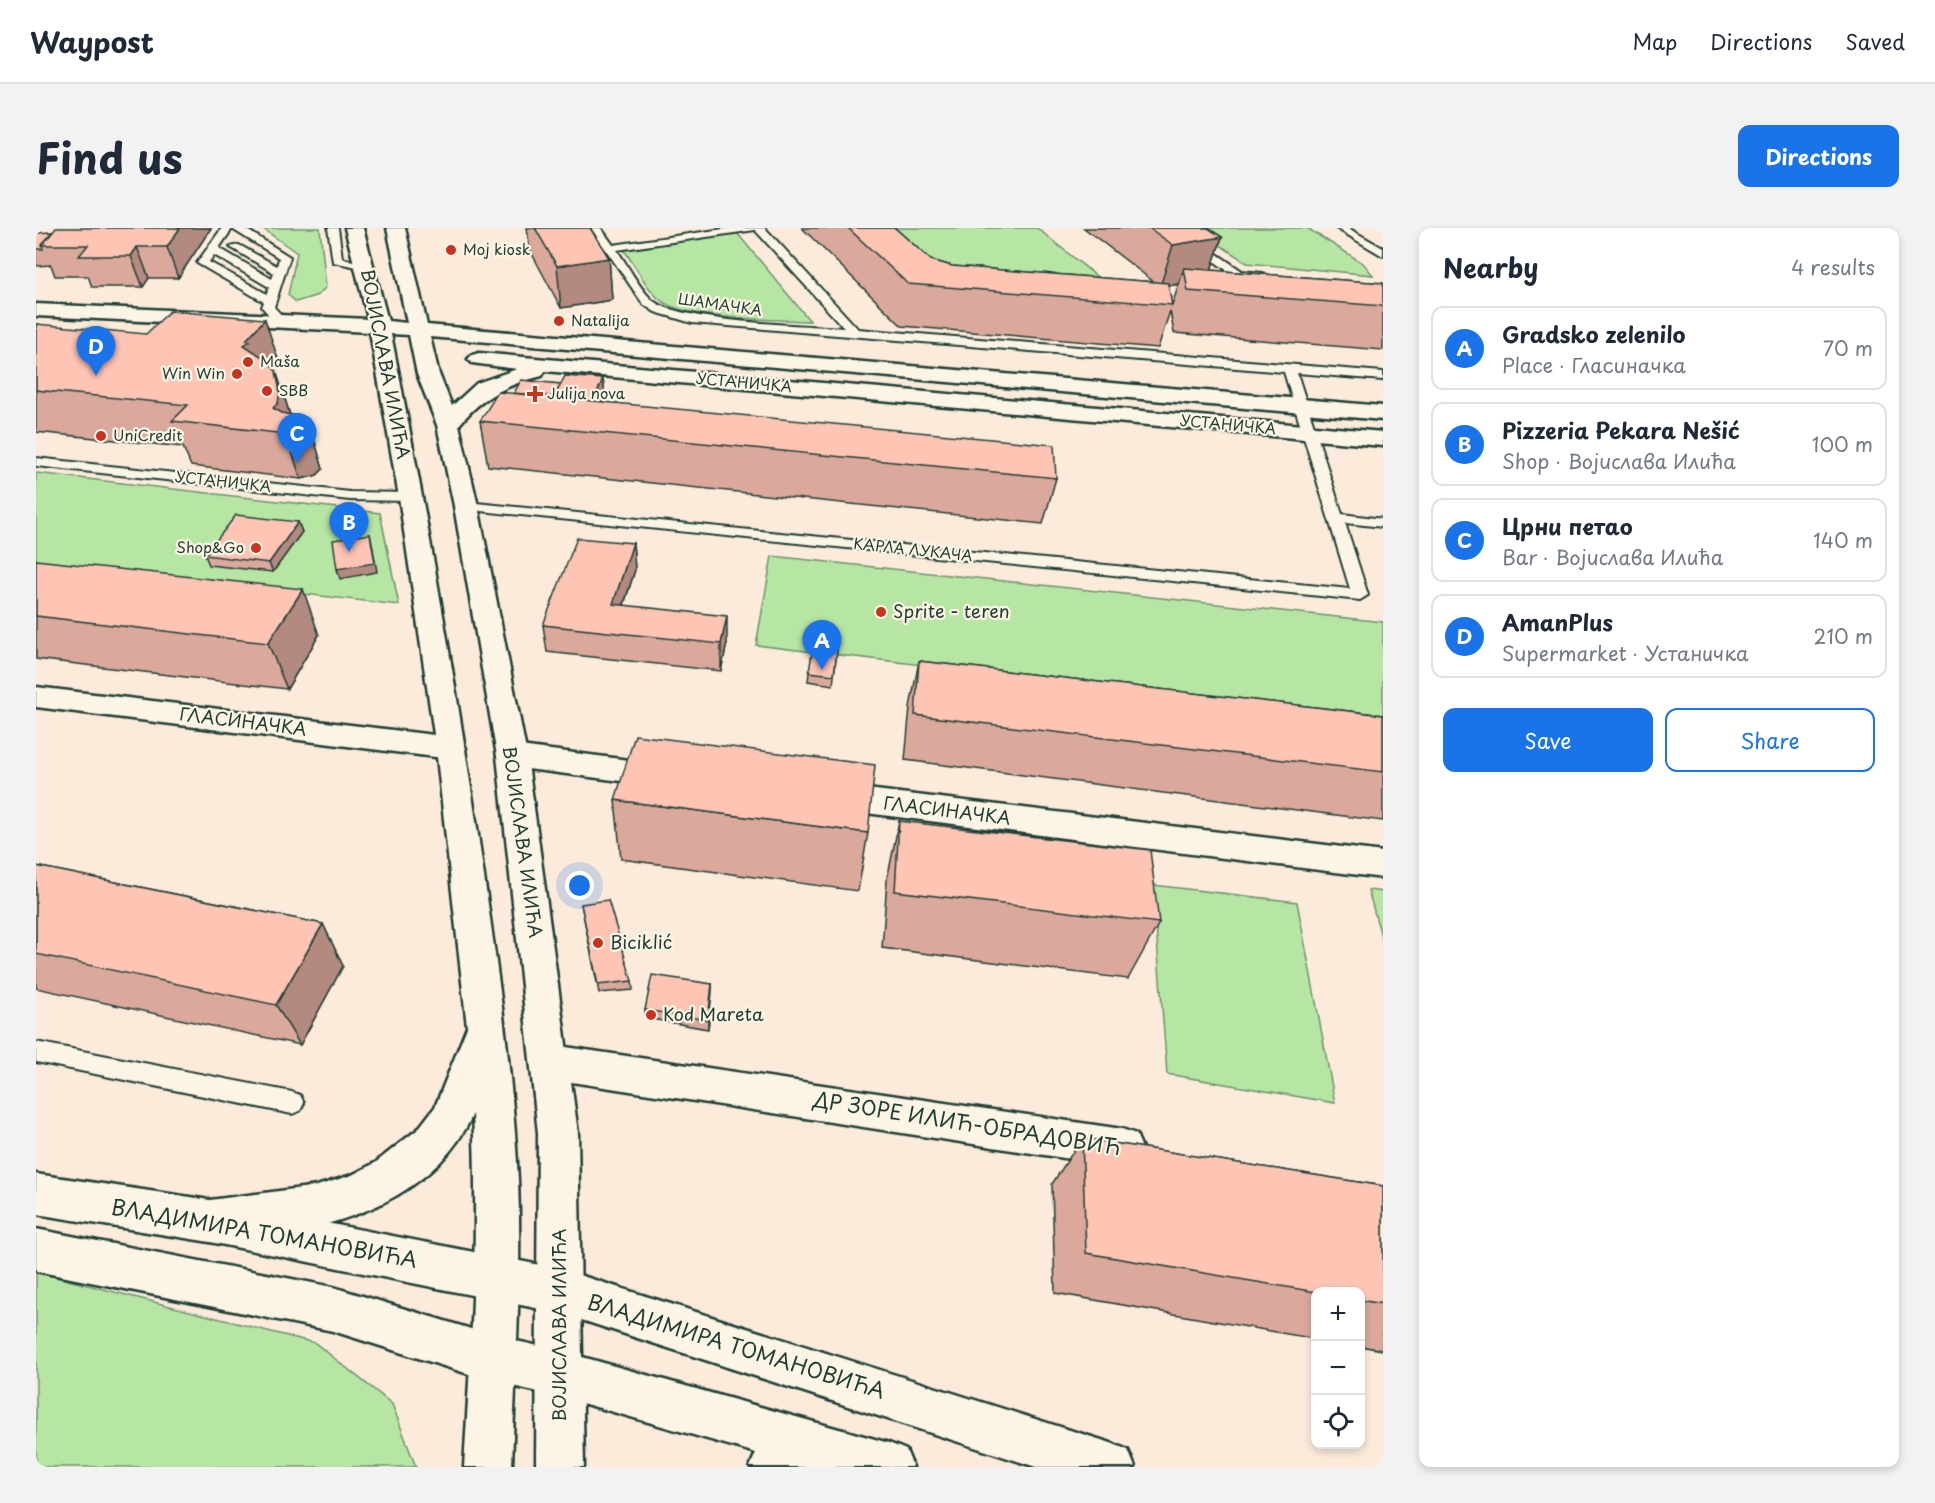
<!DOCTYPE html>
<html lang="en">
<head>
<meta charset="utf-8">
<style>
  body { margin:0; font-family:"Playpen Sans",sans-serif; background:#f2f2f3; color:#1f2937 }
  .controls { position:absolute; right:18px; bottom:18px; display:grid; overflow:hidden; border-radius:12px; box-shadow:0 3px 9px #0003 }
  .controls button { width:54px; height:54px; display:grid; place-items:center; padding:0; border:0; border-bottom:2px solid #e0e1e3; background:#fff; color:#1f2937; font:30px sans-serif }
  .you { position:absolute; left:544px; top:658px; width:21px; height:21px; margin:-15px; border:4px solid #fff; border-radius:50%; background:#1a73e8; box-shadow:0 0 0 9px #1a73e833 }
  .badge { display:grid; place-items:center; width:39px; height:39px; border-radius:50%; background:#1a73e8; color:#fff; font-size:20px; font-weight:700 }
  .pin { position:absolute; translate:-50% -50px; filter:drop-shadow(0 2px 3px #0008) }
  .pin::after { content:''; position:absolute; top:32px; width:21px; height:18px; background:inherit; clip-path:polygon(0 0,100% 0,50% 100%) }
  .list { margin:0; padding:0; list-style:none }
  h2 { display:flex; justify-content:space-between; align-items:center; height:78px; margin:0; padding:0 24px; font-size:26px }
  h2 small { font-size:20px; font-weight:400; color:#747a83 }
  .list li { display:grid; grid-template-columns:39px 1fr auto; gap:18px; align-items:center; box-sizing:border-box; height:84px; margin:0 12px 12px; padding:0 12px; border:2px solid #e0e1e3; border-radius:12px }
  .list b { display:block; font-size:22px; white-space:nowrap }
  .list p { margin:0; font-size:20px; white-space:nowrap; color:#747a83 }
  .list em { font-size:20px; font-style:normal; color:#747a83 }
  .actions { display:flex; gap:12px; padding:18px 24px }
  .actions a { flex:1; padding:14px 0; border:2px solid #1a73e8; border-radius:12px; text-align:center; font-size:21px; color:#1a73e8 }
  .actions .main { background:#1a73e8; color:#fff }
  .icon { flex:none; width:33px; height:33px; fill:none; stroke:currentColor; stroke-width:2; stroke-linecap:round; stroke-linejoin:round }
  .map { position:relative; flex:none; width:1347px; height:1239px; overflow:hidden; border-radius:12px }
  header { display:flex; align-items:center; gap:36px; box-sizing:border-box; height:84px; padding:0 30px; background:#fff; border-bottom:2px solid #e0e1e3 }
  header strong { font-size:28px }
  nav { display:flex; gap:33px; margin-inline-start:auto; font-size:21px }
  .intro { display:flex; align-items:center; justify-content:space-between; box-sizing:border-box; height:144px; padding:0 36px }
  h1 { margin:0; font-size:42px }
  .button { padding:15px 27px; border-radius:12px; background:#1a73e8; color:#fff; font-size:21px; font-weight:700 }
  main { display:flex; gap:36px; padding:0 36px }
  aside { flex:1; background:#fff; border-radius:12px; box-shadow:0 3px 9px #0003 }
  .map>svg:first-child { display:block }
</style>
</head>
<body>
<header>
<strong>Waypost</strong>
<nav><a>Map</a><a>Directions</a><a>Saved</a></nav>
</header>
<div class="intro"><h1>Find us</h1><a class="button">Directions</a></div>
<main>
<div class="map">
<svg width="1347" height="1239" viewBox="0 0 1347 1239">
  <rect width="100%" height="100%" fill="#fcebdb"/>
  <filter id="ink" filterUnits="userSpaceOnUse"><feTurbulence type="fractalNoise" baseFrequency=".0167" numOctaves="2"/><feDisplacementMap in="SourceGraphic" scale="12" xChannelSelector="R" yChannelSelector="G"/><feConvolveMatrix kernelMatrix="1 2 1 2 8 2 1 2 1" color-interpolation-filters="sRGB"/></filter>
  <g filter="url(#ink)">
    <!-- green -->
    <g fill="#b7e6a4" stroke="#6b926c" stroke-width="1.5">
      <path d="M226,0H284L290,59L282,67L260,74L252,67L261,25Z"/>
      <path d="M823,0H1001L1091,73L894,69Z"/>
      <path d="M1158,0H1271L1327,35L1337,47L1211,35Z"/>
      <path d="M701,5L774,93C739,91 649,93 623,71C609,59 599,37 588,22Z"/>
      <path d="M0,245L344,285L363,377L0,335Z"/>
      <path d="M736,328L1347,394V492L720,417Z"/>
      <path d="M1117,657L1261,674L1299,875L1131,846Z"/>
      <path d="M1332,662L1347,664V715Z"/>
      <path d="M0,1044L279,1115L356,1176L380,1239H0Z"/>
    </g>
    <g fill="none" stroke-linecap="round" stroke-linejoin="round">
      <!-- service casing -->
      <g stroke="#1f3d34" stroke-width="4">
        <g id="service">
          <path d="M186,0H208L254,29L238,79L249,91L247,94H239L226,79L228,74L161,35ZM196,1L243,30L241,38L203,17L194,19L238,45L236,51L183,20ZM178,27L233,59L231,66L173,34Z"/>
          <path d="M292,0H302L306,30L335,38V42L297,34Z"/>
          <path d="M555,0H565L577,17L694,0H729L822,101L1347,144V152L1261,145L1306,286L1347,291V299L1309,295L1332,367L1324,372L425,281L423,278L425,275L430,274L1314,361L1248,144L656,95L619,84L607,76ZM719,2L808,100C770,97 639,95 615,71C602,58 592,38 581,22Z"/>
          <path d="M1131,0H1143L1206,43L1227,45L1233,48L1227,51L1199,48Z"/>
          <path d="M1300,0H1312L1347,20V28Z"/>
          <path d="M0,230L314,264L375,265L382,269L375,273L314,272L0,238Z"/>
          <path d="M0,814L256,864L264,867L268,875L264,883L256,886L0,834Z"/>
        </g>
      </g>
      <!-- minor casing -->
      <g stroke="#1f3d34" stroke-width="5">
        <g id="minor">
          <path d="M0,459L415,509L426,512L430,520L426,528L415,531L0,479Z"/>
          <path d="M476,517L632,537L643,540L648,548L643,556L632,559L476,539L465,536L461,528L465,520Z"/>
          <path d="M790,556L1347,624V650L790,580L779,576L774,568L779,560Z"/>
          <path d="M516,817L1086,901L1100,906L1106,920L1100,934L1086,939L516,851L502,846L497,834L502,822Z"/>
        </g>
      </g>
      <!-- tertiary casing -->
      <g stroke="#1f3d34" stroke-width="5">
        <g id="tertiary">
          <path d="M0,946L174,972L524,1041L1075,1215L1092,1222L1099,1239H1000L524,1085L174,1014L0,986Z"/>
          <path d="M0,1001L297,1059L458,1108L525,1123L853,1215L870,1222L877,1239H769L525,1169L458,1154L297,1103L0,1043Z"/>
        </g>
      </g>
      <!-- secondary casing -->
      <g stroke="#1f3d34" stroke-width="5">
        <g id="secondary">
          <path d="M309,0H327L352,93L371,95L351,0H369L391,97L1347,178V192L394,109L403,146L416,178L441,155L481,141L436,135L432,131L436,127L443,125L1347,204V218L509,143L506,148C470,157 446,168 423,197L442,278L491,528L542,905L548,1239H500L502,905L461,528L418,278L401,197L381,146L373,107L355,106C391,288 423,471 449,655C463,753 477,852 482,952C486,1047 479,1144 476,1239H428C435,1121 443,1004 437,886C400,968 305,1000 222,1009C200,1011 180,1016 159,1008L153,993L159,978L174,972L281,958L316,947L339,935L382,901L399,879L431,799L400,520L363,269L334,104L0,88V76L332,91Z"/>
          <path d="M809,1202L826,1209L833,1226L828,1239H714L721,1222L738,1215Z"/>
        </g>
      </g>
      <!-- service -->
      <use href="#service" fill="#fcf5e5" fill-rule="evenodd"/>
      <!-- minor -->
      <use href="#minor" fill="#fcf5e5" fill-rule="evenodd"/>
      <!-- tertiary -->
      <use href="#tertiary" fill="#fcf5e5" fill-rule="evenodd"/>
      <!-- secondary -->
      <use href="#secondary" fill="#fcf5e5" fill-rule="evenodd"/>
    </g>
    <!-- wall -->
    <g fill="#daa99c" stroke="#1f3d34" stroke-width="1.5" fill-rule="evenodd">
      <path d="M175,0L142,50H113L107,59H56L52,48H19L15,37L0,38V5Z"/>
      <path d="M491,0H554L573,30L576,72L525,80L494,22Z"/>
      <path d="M766,0H859L895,32L916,38L1118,54L1048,0H1172L1186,9L1175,42L1347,55V122L1138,105L1134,83L1122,120L866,98ZM1143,56L1136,77L1132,58Z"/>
      <path d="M0,96L243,134L238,140L240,143L254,187L272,191L287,241L281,247L265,251L155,238L147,219L0,204Z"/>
      <path d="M567,151L569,169L566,174L1020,250L1007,296L452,238L444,193L478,165L525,156Z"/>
      <path d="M262,294L266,304L237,344L173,337L169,327Z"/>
      <path d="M597,315L599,342L588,377L691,415L685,443L511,424L507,397Z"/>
      <path d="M0,332L283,407L251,461L0,431Z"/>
      <path d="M801,421L797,457L772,453L773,444Z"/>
      <path d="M883,433L1347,487V593L869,532L874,479Z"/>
      <path d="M579,572L832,605L822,663L585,631Z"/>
      <path d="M863,593L1123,695L1092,751L846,720L851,652Z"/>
      <path d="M0,638L287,696L307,738L264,817L0,760Z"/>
      <path d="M545,676L596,753L597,762L563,765Z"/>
      <path d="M676,756L672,801L610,790L609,782Z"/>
      <path d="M1046,910L1347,958V1122L1324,1118V1064H1280V1111L1019,1065L1016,956Z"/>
    </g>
    <!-- shaded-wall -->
    <g fill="#b28a7f" stroke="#1f3d34" stroke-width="1.5">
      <path d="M144,0H175L142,50L131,19Z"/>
      <path d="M1186,9L1172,51L1148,40L1143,56L1124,59L1137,17Z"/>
      <path d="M101,19L113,50L107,59L95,28Z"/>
      <path d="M573,30L576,72L525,80L521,38Z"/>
      <path d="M229,91L243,134L227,153L208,117L210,112Z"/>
      <path d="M240,143L254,187L272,191L287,241L281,247L265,251L250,206L237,180Z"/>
      <path d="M567,151L569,169L555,198L554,181Z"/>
      <path d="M262,294L266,304L237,344L233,335Z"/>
      <path d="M334,306L336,315L341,344L304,351L301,341Z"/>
      <path d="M597,315L599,342L579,403L577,376Z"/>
      <path d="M267,361L283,407L251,461L232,415Z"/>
      <path d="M691,388V415L685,443V416Z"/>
      <path d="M287,696L307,738L264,817L240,777Z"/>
      <path d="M676,756V764L672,801V792Z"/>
    </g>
    <!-- building -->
    <g fill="#fec5b5" stroke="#1f3d34" stroke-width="1.5">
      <path d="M20,0H144L131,19H101L95,28H43L52,17H6Z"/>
      <path d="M499,0H554L573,30L521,38Z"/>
      <path d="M812,0H859L895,32L916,38L1132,55L1136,77L872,56Z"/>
      <path d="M1113,0H1172L1186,9L1137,17Z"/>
      <path d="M16,4L6,17L7,21H0V5Z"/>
      <path d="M1148,40L1347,55V78L1152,63Z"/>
      <path d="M134,83L229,91L210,112L214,113L208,117L231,132L240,143L244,164L242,175L237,180L246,185L272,191L274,196L267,202L250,206L136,193L152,177L0,162V96L110,106Z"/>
      <path d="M529,148L567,151L557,173L518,169Z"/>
      <path d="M485,152L525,156L518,169L478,165Z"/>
      <path d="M462,164L1018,217L1020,250L444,193Z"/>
      <path d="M200,287L262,294L233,335L169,327Z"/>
      <path d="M334,306L339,335L301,341L297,312Z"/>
      <path d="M541,310L597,315L577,376L691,388L685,416L507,397Z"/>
      <path d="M0,332L267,361L232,415L0,388Z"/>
      <path d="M777,418L801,421L798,447L773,444Z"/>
      <path d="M883,433L1347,487V544L879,487Z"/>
      <path d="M599,507L839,537L832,605L579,572Z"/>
      <path d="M863,593L1114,622L1123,695L859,663Z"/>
      <path d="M0,638L287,696L240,777L0,726Z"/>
      <path d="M572,672L596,753L562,757L545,676Z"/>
      <path d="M616,747L676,756L672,792L609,782Z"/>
      <path d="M1046,910L1347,958V1076L1324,1072V1064H1280L1050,1025Z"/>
    </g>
  </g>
  <!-- markers -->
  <g fill="#c8321e" stroke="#fcf5e5" stroke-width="2">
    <circle cx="415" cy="22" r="6"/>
    <circle cx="523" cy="93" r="6"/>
    <circle cx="212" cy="134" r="6"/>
    <circle cx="201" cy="146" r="6"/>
    <circle cx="231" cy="163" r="6"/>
    <path d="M496 157h6v6h6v6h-6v6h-6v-6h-6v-6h6z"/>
    <circle cx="65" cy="208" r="6"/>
    <circle cx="220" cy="320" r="6"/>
    <circle cx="845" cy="384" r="6"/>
    <circle cx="562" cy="715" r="6"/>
    <circle cx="615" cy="787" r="6"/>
  </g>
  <g text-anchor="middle" stroke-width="4.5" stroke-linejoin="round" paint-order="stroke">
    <!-- far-poi labels -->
    <g font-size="15" fill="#1f3d34" stroke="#fcf5e5" text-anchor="start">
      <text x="427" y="27">Moj kiosk</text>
      <text x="535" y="98">Natalija</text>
      <text x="224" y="139">Maša</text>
      <text x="189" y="151" text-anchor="end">Win Win</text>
      <text x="243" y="168">SBB</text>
      <text x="511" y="171">Julija nova</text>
      <text x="77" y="213">UniCredit</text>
      <text x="208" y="325" text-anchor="end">Shop&amp;Go</text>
    </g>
    <!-- far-street labels -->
    <g font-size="15" fill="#1f3d34" stroke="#fcf5e5">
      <text transform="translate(684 77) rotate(8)" y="5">ШАМАЧКА</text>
      <text transform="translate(708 155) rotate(5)" y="5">УСТАНИЧКА</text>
      <text transform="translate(1192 197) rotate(5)" y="5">УСТАНИЧКА</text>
      <text transform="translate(187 254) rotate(6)" y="5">УСТАНИЧКА</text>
      <text transform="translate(877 322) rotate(6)" y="5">КАРЛА ЛУКАЧА</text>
    </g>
    <!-- street labels -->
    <g font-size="18" fill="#1f3d34" stroke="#fcf5e5">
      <text transform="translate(349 136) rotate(79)" y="6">ВОЈИСЛАВА ИЛИЋА</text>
      <text transform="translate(207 494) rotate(7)" y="6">ГЛАСИНАЧКА</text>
      <text transform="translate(911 583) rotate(7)" y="6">ГЛАСИНАЧКА</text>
      <text transform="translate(486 614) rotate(82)" y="6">ВОЈИСЛАВА ИЛИЋА</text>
      <text transform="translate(524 1097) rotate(-90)" y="6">ВОЈИСЛАВА ИЛИЋА</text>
    </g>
    <!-- poi labels -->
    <g font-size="18" fill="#1f3d34" stroke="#fcf5e5" text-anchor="start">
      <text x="857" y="390">Sprite - teren</text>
      <text x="574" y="721">Biciklić</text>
      <text x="627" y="793">Kod Mareta</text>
    </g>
    <!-- near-street labels -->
    <g font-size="21" fill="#1f3d34" stroke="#fcf5e5">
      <text transform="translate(931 896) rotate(9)" y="7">ДР ЗОРЕ ИЛИЋ-ОБРАДОВИЋ</text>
      <text transform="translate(228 1006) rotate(10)" y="7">ВЛАДИМИРА ТОМАНОВИЋА</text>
      <text transform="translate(700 1119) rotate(17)" y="7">ВЛАДИМИРА ТОМАНОВИЋА</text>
    </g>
  </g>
</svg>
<div class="controls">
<button>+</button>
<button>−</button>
<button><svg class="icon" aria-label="locate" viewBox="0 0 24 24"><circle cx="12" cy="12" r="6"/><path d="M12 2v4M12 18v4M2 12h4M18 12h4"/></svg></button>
</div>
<div class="you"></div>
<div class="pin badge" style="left:786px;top:442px">A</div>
<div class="pin badge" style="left:313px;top:324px">B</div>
<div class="pin badge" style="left:261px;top:235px">C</div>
<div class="pin badge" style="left:60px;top:148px">D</div>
</div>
<aside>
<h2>Nearby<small>4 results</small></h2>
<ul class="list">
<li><span class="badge">A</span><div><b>Gradsko zelenilo</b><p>Place · Гласиначка</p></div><em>70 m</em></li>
<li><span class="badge">B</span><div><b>Pizzeria Pekara Nešić</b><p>Shop · Војислава Илића</p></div><em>100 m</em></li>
<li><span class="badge">C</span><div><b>Црни петао</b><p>Bar · Војислава Илића</p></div><em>140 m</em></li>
<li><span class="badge">D</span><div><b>AmanPlus</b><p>Supermarket · Устаничка</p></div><em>210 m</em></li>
</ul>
<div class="actions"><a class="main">Save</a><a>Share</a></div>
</aside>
</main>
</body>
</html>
